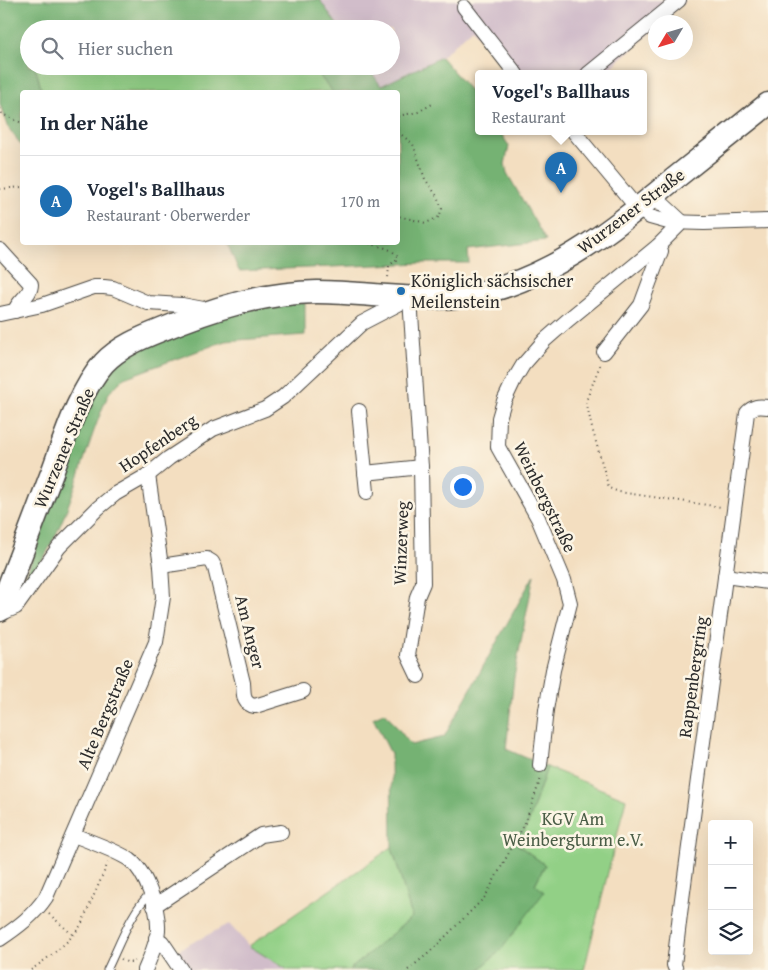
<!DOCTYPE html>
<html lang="de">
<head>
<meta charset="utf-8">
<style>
  body { margin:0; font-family:"Gentium Book Plus",serif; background:#f2f2f3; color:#1f2937 }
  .controls { position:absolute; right:15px; bottom:15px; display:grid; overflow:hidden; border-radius:5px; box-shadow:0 5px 20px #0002 }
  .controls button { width:45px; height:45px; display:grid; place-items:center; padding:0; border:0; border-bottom:1px solid #e0e1e3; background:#fff; color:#1f2937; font:25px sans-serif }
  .compass { position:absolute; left:648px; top:15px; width:45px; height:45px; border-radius:50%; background:#fff; box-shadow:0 5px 20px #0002; rotate:232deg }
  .you { position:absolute; left:462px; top:486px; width:18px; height:18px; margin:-12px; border:4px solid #fff; border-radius:50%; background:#1a73e8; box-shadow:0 0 0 8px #1a73e833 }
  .badge { display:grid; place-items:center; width:32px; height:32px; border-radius:50%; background:#1f6fb2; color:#fff; font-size:16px; font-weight:700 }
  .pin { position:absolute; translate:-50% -41px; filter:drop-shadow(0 1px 2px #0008) }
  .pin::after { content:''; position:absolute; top:26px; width:18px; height:15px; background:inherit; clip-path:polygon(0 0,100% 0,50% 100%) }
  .popup { position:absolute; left:475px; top:70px; width:172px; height:65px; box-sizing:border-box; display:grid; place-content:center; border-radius:5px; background:#fff; filter:drop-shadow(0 1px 4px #0005); font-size:16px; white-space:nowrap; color:#747a83 }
  .popup b { font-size:19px; color:#1f2937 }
  .popup::after { content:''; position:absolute; left:50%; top:100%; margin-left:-10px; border:10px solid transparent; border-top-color:#fff }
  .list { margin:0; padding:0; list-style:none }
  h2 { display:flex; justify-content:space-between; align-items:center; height:65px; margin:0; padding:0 20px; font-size:21px }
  h2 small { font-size:16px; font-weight:400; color:#747a83 }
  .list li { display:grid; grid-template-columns:32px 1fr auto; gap:15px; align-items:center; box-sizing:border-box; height:90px; padding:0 20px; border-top:1px solid #e0e1e3 }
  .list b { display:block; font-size:19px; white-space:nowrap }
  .list p { margin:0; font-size:16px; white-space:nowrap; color:#747a83 }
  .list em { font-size:16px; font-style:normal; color:#747a83 }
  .icon { flex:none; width:28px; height:28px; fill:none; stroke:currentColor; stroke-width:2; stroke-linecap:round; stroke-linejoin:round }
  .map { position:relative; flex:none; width:768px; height:970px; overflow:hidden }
  .search { position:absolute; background:#fff; box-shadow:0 5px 20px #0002; left:20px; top:20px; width:380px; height:55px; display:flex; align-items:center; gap:12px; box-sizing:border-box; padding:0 18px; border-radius:28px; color:#747a83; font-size:19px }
  .panel { position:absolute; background:#fff; box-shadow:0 5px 20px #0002; left:20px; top:90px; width:380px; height:155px; border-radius:5px }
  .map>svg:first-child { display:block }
</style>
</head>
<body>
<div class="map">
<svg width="768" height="970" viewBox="0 0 768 970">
  <rect width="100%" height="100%" fill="#fcf5e5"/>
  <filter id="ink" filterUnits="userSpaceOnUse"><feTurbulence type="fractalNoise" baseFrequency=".02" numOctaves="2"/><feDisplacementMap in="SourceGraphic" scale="10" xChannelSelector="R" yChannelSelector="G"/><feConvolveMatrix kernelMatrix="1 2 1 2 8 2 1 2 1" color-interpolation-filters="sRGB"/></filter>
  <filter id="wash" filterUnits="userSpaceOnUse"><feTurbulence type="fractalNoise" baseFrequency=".0096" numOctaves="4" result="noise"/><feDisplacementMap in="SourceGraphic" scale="20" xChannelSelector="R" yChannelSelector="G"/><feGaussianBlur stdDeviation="1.12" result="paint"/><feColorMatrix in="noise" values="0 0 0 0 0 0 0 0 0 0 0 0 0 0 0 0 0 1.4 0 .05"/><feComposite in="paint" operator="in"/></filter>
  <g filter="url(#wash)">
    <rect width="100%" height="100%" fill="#f3dec0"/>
    <!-- industrial -->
    <g fill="#d1bdca">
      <path d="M320,0H686L604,74H510L473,28L441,57L380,86L367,66H391V29H340Z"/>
      <path d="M229,924L249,946L288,970H185L176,951Z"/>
    </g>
    <!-- green -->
    <g fill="#92d086" stroke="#5e7e58">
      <path d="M35,66H311L333,92H42Z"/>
      <path d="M547,767L626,799L584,970H479L501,950L545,865L517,844L528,824Z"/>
      <path d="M392,847L412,917L349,970H288L249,946Z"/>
    </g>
    <!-- forest -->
    <g fill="#75b273" stroke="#506e4f">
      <path d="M0,0H320L340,29H29V66H35L42,92H22V146L7,126L0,104Z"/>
      <path d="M441,57L478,100V132H500L509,146L505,164L507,173L546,241L468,250L469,263H422L239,271L227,243L398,242V92H333L311,66H367L381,86Z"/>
      <path d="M282,303H305V335L225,341L124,378L109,393C80,457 69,535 21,590L87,403L98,382L125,355L211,318Z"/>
      <path d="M534,575L514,677L506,749L547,767L528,824L517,844L545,865L535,884L544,892L501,950L479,970H349L412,917L392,847L391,754L373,718L385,712L411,745L444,737Z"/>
    </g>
  </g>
  <g filter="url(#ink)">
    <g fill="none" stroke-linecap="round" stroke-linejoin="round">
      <!-- service casing -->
      <g stroke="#494641" stroke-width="9">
        <path id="service" d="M107,970C118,948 132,909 150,894"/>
      </g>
      <!-- minor casing -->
      <g stroke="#494641" stroke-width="16">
        <g id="minor">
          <path d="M464,7L516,74"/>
          <path d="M588,74L679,0"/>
          <path d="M574,132L638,209L650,217L668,222L704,223L768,221"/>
          <path d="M654,196L682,222"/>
          <path d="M0,250L31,284C31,296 18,300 15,311"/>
          <path d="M0,314L42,305L94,287H104L113,288L148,303L182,305L209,310"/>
          <path d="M604,352L641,305L661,251L658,246"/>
          <path d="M359,411L367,492"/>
          <path d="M365,473L421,467"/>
          <path d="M161,566L207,559L212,562L215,568L243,683C244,694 242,704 255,706L303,691"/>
          <path d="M725,576L768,582"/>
          <path d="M0,614L16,607L59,547L98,508L115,494L148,475L169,458L213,429L265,409L283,397L362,323L410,298L421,467L423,583L417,597L408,655L418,676"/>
          <path d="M540,765L546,710L553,670L570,603L564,580L538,518L498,447L499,418L504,401L514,380L523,365L545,340L569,319L658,246L682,222"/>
          <path d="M74,835C90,842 116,850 130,860C146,872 159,910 158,930C157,943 150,958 145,970"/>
          <path d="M154,906L261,835L281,832"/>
          <path d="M156,938L162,942L181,970"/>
          <path d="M0,939C18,927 34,915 46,897L156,642L163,597L161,566L148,475"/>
          <path d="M676,970L674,965L680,914L747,413C753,406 758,406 768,407"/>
        </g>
      </g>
      <!-- primary casing -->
      <g stroke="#494641" stroke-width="25">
        <path id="primary" d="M0,610C17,564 35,518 52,473C65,438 79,391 104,363C119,347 141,338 161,330C211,309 262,293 317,292C376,292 435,307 493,290C560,271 616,227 669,183C702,157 735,130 768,104"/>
      </g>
      <!-- path -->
      <g stroke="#494641" stroke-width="2" stroke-dasharray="1 4" stroke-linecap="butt">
        <path d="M0,108L2,114L22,123"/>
        <path d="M398,116L418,112L434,103"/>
        <path d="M398,132L413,144L425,179L437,196L442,209L439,217L426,223L398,216"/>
        <path d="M0,189L22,187"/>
        <path d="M365,242C377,247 392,246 398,258L389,266L388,278"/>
        <path d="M600,365L586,401L592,428L609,488L619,492L721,507"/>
        <path d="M49,914L73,935"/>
        <path d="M121,959L128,963L135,961"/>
        <path d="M31,970C49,957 68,944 81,925L108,863"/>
        <path d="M408,970L430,952L485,897L525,823L541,778"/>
      </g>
      <!-- service -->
      <use href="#service" stroke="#fff" stroke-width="7"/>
      <!-- minor -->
      <use href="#minor" stroke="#fff" stroke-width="14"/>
      <!-- primary -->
      <use href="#primary" stroke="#fff" stroke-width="22"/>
    </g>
  </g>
  <!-- markers -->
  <circle fill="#1f6fb2" stroke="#fcf5e5" stroke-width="2" cx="401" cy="291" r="5"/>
  <g text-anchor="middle" stroke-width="5" stroke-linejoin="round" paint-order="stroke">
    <!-- street labels -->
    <g font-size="18" fill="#2b2b2b" stroke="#fcf5e5">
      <text transform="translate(631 211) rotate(-37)" y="6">Wurzener Straße</text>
      <text transform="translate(158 443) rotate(-34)" y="6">Hopfenberg</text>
      <text transform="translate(64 448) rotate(-67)" y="6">Wurzener Straße</text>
      <text transform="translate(545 497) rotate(64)" y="6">Weinbergstraße</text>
      <text transform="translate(401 543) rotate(-88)" y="6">Winzerweg</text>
      <text transform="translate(250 632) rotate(76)" y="6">Am Anger</text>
      <text transform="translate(693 677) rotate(-82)" y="6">Rappenbergring</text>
      <text transform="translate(105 714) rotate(-67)" y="6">Alte Bergstraße</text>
    </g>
    <!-- poi labels -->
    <g font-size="18" fill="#2b2b2b" stroke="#fcf5e5" text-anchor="start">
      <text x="411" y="287">Königlich sächsischer<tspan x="411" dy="21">Meilenstein</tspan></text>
    </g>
    <!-- park labels -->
    <g font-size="18" fill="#4a5d46" stroke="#fcf5e5">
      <text x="573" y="825">KGV Am<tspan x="573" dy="21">Weinbergturm e.V.</tspan></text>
    </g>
  </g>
</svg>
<div class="controls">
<button>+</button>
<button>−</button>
<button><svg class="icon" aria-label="layers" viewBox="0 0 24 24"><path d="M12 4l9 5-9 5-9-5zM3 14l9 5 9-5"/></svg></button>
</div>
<svg class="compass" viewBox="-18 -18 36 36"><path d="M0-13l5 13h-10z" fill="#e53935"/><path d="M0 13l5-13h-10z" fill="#747a83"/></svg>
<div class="you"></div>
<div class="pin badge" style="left:561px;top:193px">A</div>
<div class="popup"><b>Vogel's Ballhaus</b>Restaurant</div>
<div class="search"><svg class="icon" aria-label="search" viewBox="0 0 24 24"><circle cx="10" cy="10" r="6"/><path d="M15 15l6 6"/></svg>Hier suchen</div>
<section class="panel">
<h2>In der Nähe<small></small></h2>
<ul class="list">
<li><span class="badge">A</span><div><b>Vogel's Ballhaus</b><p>Restaurant · Oberwerder</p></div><em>170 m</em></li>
</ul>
</section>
</div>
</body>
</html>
